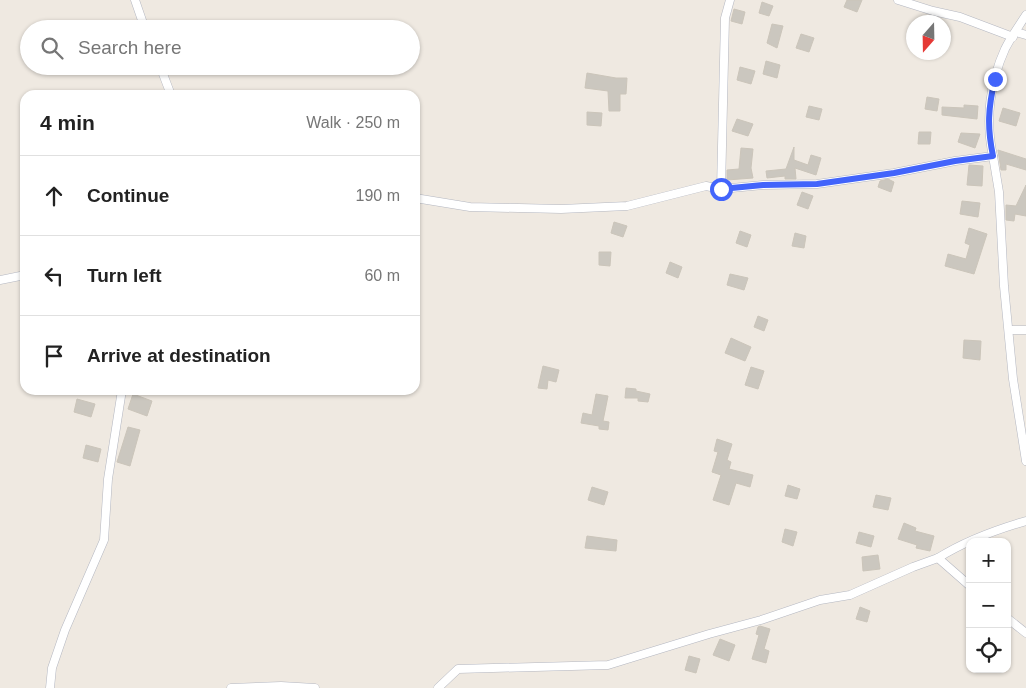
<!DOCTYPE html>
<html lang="en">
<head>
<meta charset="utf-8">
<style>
  body { margin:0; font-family:Arial,sans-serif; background:#f2f2f2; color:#222 }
  .controls { position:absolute; right:15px; bottom:15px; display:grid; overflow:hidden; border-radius:10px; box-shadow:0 1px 4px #0004 }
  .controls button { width:45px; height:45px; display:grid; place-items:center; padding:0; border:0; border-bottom:1px solid #e0e0e0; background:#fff; color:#222; font:25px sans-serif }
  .compass { position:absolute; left:906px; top:15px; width:45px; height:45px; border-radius:50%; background:#fff; box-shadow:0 1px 4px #0004; rotate:200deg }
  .stop { position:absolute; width:15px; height:15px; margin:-11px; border:4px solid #4264fb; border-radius:50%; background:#fff }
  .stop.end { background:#4264fb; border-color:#fff; box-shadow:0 1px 5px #0008 }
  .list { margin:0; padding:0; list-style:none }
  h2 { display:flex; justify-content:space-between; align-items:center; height:65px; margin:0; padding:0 20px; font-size:21px }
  h2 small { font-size:16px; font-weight:400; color:#767676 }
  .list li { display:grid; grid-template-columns:32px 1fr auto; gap:15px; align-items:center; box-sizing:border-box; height:80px; padding:0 20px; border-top:1px solid #e0e0e0 }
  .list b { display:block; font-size:19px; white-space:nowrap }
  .list em { font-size:16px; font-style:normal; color:#767676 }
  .icon { flex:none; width:28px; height:28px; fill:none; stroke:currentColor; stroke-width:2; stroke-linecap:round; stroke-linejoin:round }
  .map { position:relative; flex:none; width:1026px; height:688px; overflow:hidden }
  .search { position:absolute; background:#fff; box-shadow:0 1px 4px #0004; left:20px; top:20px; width:400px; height:55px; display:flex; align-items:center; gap:12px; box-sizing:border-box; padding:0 18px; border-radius:28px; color:#767676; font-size:19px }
  .panel { position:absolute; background:#fff; box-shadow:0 1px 4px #0004; left:20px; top:90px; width:400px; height:305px; border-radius:15px }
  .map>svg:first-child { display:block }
</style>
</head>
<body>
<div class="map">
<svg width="1026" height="688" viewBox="0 0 1026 688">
  <rect width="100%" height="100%" fill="#efe9e1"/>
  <!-- building -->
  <g fill="#cbc7bf" stroke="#cbc5ba">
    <path d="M847,0H862L857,12L844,7Z"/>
    <path d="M762,2L773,6L769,16L759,13Z"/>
    <path d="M734,9L745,12L742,24L731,21Z"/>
    <path d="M772,24L783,26L777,48L767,43Z"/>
    <path d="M801,34L814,38L809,52L796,48Z"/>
    <path d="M766,61L780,65L777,78L763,74Z"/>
    <path d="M740,67L755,71L751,84L737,80Z"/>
    <path d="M587,73L616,78H627L626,94H620V111H609L608,91L585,88Z"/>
    <path d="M927,97L939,99L937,111L925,109Z"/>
    <path d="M964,105L978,106L977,119L942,115V107L964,108Z"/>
    <path d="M809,106L822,109L819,120L806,117Z"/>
    <path d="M1003,108L1020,113L1016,126L999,121Z"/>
    <path d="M587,112L602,113L601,126L587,125Z"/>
    <path d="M737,119L753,124L748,136L732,131Z"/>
    <path d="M919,132H931L930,144H918Z"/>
    <path d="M961,133L980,134L975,148L958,142Z"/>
    <path d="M794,147V160L808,165L811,155L821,158L816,175L795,168L796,179H785V176L767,178L766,171L786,169Z"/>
    <path d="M741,148L753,149L751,168L753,178L727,180V170L739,169Z"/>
    <path d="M998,150L1026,159V170L1006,164V170H1001Z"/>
    <path d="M969,165L983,166L982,186L967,185Z"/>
    <path d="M888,179L894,182L891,192L878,187L880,181Z"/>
    <path d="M1026,185V216L1015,214L1014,221L1006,220V205L1016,206Z"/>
    <path d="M802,192L813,196L808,209L797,205Z"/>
    <path d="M962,201L980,203L978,217L960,214Z"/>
    <path d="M614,222L627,226L623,237L611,233Z"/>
    <path d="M969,228L987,234L974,274L945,266L948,254L966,259L970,245L965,243Z"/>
    <path d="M740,231L751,235L747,247L736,243Z"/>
    <path d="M795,233L806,236L804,248L792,246Z"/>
    <path d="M599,252H611L610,266L599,265Z"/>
    <path d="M670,262L682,267L678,278L666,273Z"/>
    <path d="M730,274L748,278L744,290L727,285Z"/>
    <path d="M758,316L768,320L764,331L754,327Z"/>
    <path d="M731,338L751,347L745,361L725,353Z"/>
    <path d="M964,340L981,341L980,360L963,358Z"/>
    <path d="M543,366L559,370L556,382L548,380L547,389L538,388Z"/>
    <path d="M751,367L764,371L758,389L745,385Z"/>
    <path d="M626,388L636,389V391L650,394L648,402L638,401V398H625Z"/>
    <path d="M133,394L152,401L147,416L128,409Z"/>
    <path d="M596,394L608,396L603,421L609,422L608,430L599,429V426L581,423L583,413L592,415Z"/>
    <path d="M77,399L95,404L91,417L74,412Z"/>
    <path d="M128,427L140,430L130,466L117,462Z"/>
    <path d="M717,439L732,444L727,460L731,462L729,469L753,475L750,487L736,483L729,505L713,500L721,475L712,472L718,452L714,451Z"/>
    <path d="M86,445L101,449L98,462L83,458Z"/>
    <path d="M788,485L800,489L797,499L785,496Z"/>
    <path d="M592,487L608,492L604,505L588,500Z"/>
    <path d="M876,495L891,498L888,510L873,507Z"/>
    <path d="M904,523L916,528L915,531L934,536L930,551L916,548L917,545L898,539Z"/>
    <path d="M785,529L797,532L793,546L782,542Z"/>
    <path d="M859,532L874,536L871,547L856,543Z"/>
    <path d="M587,536L617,540L616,551L585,548Z"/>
    <path d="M878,555L880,569L863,571L862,557Z"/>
    <path d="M860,607L870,611L867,622L856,619Z"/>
    <path d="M760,626L770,629L764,649L769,651L766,663L752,659L759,635L756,634L758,627Z"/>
    <path d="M720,639L735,645L729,661L713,655Z"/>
    <path d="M689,656L700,659L696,673L685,670Z"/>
  </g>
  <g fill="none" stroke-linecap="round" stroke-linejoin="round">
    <!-- street casing -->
    <g stroke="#b4b7c1" stroke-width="9">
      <g id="street">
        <path d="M135,0L145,29"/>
        <path d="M898,0L933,11L960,17L1013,37"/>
        <path d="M1016,32L1026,35"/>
        <path d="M160,66L171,95"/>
        <path d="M993,156L999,192L1004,286L1013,379L1026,461"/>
        <path d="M721,189L725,18L730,0"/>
        <path d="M415,198L470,207L561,209L627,206L706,186L721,189L763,185L817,184L894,173L955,161L993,156C985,120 990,82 1005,49C1011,37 1019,26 1026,15"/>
        <path d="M0,280L25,275"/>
        <path d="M1009,330H1026"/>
        <path d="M970,586L938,558C965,541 995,530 1026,521"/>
        <path d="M1007,618L1026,633"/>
        <path d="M50,688L52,668L65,630L104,540L108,479L122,390"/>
        <path d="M231,688L281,686L315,688"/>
        <path d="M438,688L458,669L608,665L709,634L761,620L820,600L850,595L913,567L938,558"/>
      </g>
    </g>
    <!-- street -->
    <use href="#street" stroke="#fff" stroke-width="8"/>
  </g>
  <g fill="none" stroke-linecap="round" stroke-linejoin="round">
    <!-- route -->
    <path stroke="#4264fb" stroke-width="6" d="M721,189L763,185L817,184L894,173L955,161L993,156C987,127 988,108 995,79"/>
  </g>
</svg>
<div class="controls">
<button>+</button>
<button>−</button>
<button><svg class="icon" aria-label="locate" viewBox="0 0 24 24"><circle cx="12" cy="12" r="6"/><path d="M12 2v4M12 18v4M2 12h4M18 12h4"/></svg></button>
</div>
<svg class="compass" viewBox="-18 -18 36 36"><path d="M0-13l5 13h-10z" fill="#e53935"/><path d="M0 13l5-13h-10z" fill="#767676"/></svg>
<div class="stop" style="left:721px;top:189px"></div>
<div class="stop end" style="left:995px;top:79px"></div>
<div class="search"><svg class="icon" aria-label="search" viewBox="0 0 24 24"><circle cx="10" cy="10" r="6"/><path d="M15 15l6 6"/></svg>Search here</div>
<section class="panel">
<h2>4 min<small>Walk · 250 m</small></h2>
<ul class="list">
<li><svg class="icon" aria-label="ahead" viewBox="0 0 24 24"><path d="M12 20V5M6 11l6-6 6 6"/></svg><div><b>Continue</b></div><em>190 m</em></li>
<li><svg class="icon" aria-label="left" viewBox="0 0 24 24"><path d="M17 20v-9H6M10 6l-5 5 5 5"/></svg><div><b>Turn left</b></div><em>60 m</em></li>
<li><svg class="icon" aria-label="arrive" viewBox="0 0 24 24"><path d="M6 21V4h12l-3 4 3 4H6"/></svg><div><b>Arrive at destination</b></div></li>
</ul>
</section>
</div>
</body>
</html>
